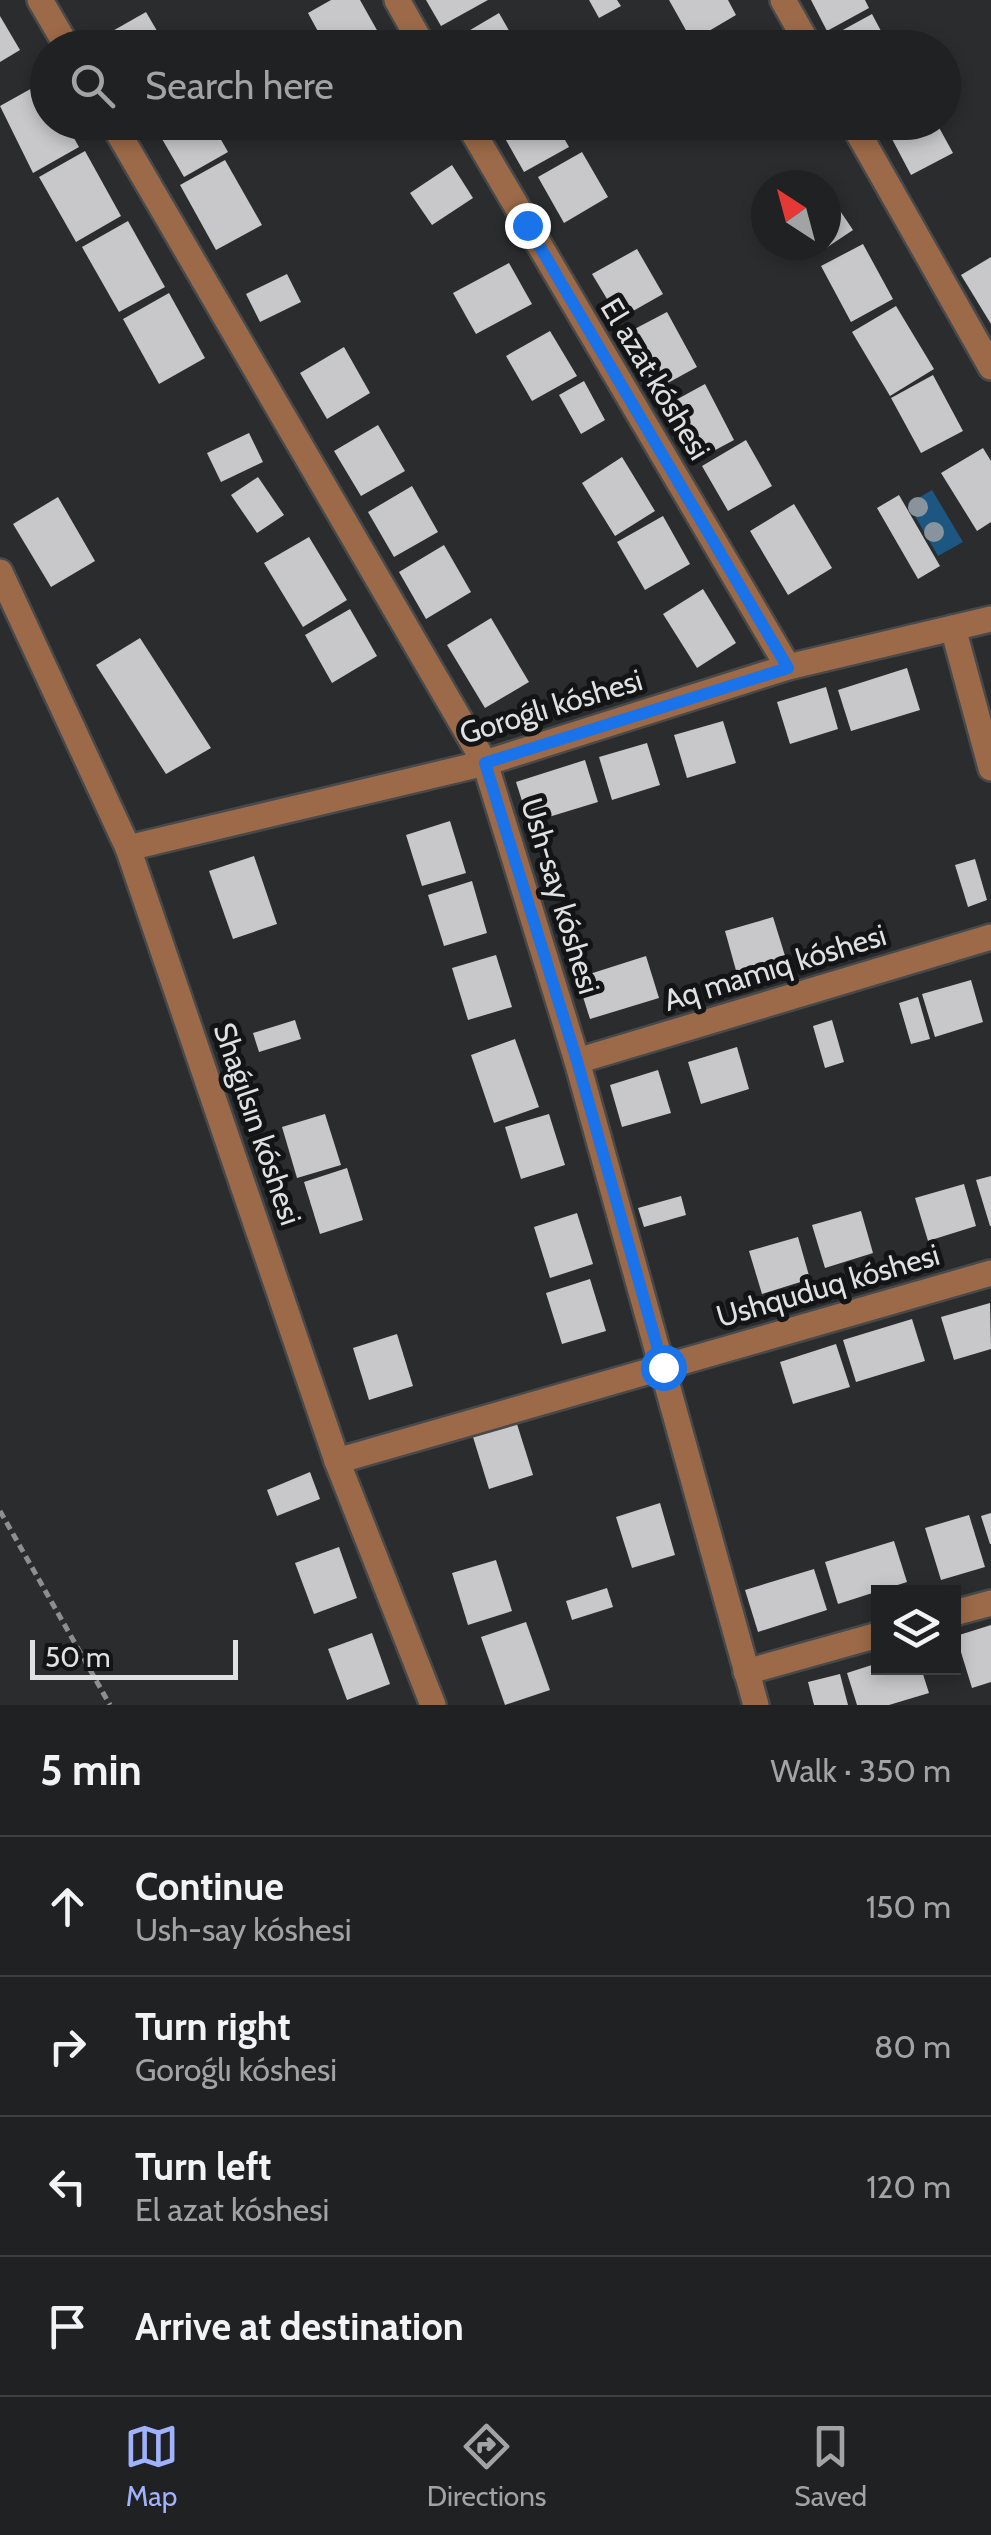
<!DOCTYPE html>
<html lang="en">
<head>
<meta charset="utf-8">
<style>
  body { margin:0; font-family:Cabin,sans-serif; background:#2d2e2f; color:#f1f3f6 }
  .controls { position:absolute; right:30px; bottom:30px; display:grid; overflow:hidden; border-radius:0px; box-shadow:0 5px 15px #0003 }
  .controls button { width:90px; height:90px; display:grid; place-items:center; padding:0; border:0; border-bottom:2px solid #3d3e40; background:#202122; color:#f1f3f6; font:50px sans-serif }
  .compass { position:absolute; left:751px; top:170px; width:90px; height:90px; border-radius:50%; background:#202122; box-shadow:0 5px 15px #0003; rotate:324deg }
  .scale { position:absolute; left:30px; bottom:25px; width:208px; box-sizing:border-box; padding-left:10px; border:5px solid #dfe1e2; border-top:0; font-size:28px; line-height:35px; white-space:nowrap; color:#dfe1e2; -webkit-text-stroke:8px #131415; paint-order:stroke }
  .stop { position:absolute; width:30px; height:30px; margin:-22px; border:8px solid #1a73e8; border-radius:50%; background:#fff }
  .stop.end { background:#1a73e8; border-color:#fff; box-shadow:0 2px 10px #0008 }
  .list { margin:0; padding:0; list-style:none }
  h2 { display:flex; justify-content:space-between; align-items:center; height:130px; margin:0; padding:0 40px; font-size:42px }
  h2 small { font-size:32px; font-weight:400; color:#a2a3a5 }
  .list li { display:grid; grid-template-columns:65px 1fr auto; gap:30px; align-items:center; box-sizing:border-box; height:140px; padding:0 40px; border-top:2px solid #3d3e40 }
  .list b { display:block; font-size:38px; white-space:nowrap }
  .list p { margin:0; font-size:32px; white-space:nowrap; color:#a2a3a5 }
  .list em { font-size:32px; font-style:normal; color:#a2a3a5 }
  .icon { flex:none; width:55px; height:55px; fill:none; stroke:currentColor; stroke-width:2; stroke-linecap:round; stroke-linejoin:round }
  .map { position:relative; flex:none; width:991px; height:1705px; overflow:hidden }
  .search { position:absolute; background:#202122; box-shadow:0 5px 15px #0003; left:30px; right:30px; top:30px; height:110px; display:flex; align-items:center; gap:25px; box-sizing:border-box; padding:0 35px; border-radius:55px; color:#a2a3a5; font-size:38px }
  .sheet { height:690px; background:#202122 }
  nav { display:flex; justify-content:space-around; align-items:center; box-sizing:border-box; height:140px; border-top:2px solid #3d3e40; background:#202122; font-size:28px; color:#a2a3a5 }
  nav a { display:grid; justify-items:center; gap:5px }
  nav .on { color:#a1b2fd }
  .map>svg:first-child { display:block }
</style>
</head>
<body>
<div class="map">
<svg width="991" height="1705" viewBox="0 0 991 1705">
  <rect width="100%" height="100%" fill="#2a2c2e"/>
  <!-- green -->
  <path fill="#1d5680" d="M932,490L963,542L938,556L908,504Z"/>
  <!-- building -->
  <g fill="#c8c7ca">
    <path d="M331,0H360L387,48H327L308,13Z"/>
    <path d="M426,0H488L441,26Z"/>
    <path d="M589,0H617L621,6L599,18Z"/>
    <path d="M669,0H728L736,15L692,41Z"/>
    <path d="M811,0H865L869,8L827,31Z"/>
    <path d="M146,12L167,48H108L102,37Z"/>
    <path d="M499,13L519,48H460L455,39Z"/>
    <path d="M872,14L890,48H836L830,37Z"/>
    <path d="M0,16L20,50L0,62Z"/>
    <path d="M746,33L754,48H718Z"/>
    <path d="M43,82L48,91V122H65L79,147L33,173L0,106Z"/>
    <path d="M174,122H211L228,152L184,177L158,132Z"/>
    <path d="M505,122H555L569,147L524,172L498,126Z"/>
    <path d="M883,122H936L953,153L911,175Z"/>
    <path d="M85,151L121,216L76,242L39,177Z"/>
    <path d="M582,152L608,197L564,223L538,177Z"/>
    <path d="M225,160L262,225L216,250L180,185Z"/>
    <path d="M452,165L473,198L432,225L410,193Z"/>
    <path d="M826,190L853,230L826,248Z"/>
    <path d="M128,221L165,287L119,312L82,247Z"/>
    <path d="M863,244L893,299L851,322L821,266Z"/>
    <path d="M637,249L663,294L619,319L592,274Z"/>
    <path d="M991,257V324L961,275Z"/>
    <path d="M509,263L532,304L476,334L453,293Z"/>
    <path d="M287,274L301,302L260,322L246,294Z"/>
    <path d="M169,293L205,358L159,384L123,319Z"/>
    <path d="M896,306L934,369L890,396L852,332Z"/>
    <path d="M667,312L697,367L655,390L625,334Z"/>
    <path d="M550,331L577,376L532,401L506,356Z"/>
    <path d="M344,347L370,393L327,419L300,373Z"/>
    <path d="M933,375L963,431L921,453L891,398Z"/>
    <path d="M584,381L605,420L581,434L559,395Z"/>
    <path d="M705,384L734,440L693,462L663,407Z"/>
    <path d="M378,425L405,471L361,496L334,451Z"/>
    <path d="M249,433L263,462L221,482L207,453Z"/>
    <path d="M746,440L772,486L728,511L702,466Z"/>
    <path d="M983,448L991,461V522L977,531L941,473Z"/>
    <path d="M622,457L655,511L615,536L582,483Z"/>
    <path d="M258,477L284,515L257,533L231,495Z"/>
    <path d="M412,486L438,532L394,557L368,512Z"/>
    <path d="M899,495L940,566L918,579L877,508Z"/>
    <path d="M58,497L95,561L51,587L13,524Z"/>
    <path d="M794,504L832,568L788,595L750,531Z"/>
    <path d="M663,516L690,564L645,590L617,542Z"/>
    <path d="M309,537L347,600L303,627L264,563Z"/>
    <path d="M444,545L471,592L426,619L399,572Z"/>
    <path d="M703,589L736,643L697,668L663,614Z"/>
    <path d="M350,609L377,656L332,683L305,635Z"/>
    <path d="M491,618L529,682L485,708L447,645Z"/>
    <path d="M140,638L211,748L166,774L96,665Z"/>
    <path d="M907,668L920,710L851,731L838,690Z"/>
    <path d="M826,687L838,729L790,744L777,702Z"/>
    <path d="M723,721L736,763L687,778L674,735Z"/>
    <path d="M647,743L660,785L612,800L599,757Z"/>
    <path d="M585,760L598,802L529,823L516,782Z"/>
    <path d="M450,821L466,873L422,886L406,835Z"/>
    <path d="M254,856L277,924L233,939L209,871Z"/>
    <path d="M975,859L987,900L968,907L955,865Z"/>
    <path d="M472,881L487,933L444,946L428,895Z"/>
    <path d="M773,917L786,959L737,974L725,931Z"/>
    <path d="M496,955L512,1007L468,1020L452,968Z"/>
    <path d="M646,956L659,998L590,1019L577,978Z"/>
    <path d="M971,980L983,1022L935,1037L922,994Z"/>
    <path d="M918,997L930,1039L911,1044L899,1003Z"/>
    <path d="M295,1020L301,1039L259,1052L253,1033Z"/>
    <path d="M832,1020L844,1062L825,1068L813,1026Z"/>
    <path d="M515,1039L539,1107L494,1123L471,1055Z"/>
    <path d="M737,1047L749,1089L701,1104L688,1062Z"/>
    <path d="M658,1070L671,1113L622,1127L610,1085Z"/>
    <path d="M325,1114L341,1165L297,1178L282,1127Z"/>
    <path d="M549,1114L565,1165L521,1179L505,1127Z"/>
    <path d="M347,1168L363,1220L320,1234L304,1182Z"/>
    <path d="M991,1176V1226H990L976,1180Z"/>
    <path d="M964,1184L976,1226L928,1241L915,1198Z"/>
    <path d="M681,1196L686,1215L644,1227L638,1208Z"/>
    <path d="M861,1211L873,1253L825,1268L812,1225Z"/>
    <path d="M577,1213L593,1264L550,1278L534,1227Z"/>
    <path d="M798,1237L810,1279L762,1294L749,1251Z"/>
    <path d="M590,1279L606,1331L562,1344L546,1293Z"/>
    <path d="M990,1303L991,1349L954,1360L941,1317Z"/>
    <path d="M912,1319L925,1361L856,1382L843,1340Z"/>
    <path d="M397,1334L413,1386L369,1400L353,1348Z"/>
    <path d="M836,1344L850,1387L793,1404L780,1362Z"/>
    <path d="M517,1424L533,1475L489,1489L473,1437Z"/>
    <path d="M310,1472L320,1499L277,1516L267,1490Z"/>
    <path d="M660,1503L675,1555L632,1568L616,1517Z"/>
    <path d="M991,1513V1544H990L981,1516Z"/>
    <path d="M969,1515L985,1567L941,1580L925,1528Z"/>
    <path d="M894,1541L907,1582L838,1604L825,1562Z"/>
    <path d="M339,1547L357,1598L314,1614L295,1563Z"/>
    <path d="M496,1560L512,1611L468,1625L452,1573Z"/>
    <path d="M814,1569L827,1610L758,1632L745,1590Z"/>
    <path d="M607,1588L613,1607L572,1620L566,1601Z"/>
    <path d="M526,1622L550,1690L505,1705L481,1637Z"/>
    <path d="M991,1625V1682L972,1688L956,1636Z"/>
    <path d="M372,1633L390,1684L347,1700L328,1649Z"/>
    <path d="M878,1663V1668H921L929,1693L889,1705H857L847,1673Z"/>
    <path d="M840,1674L848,1705H814L808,1682Z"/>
  </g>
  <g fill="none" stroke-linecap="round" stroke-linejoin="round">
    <!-- minor casing -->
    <g stroke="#47494b" stroke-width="30">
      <g id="minor">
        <path d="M40,0L68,48"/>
        <path d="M397,0L424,48"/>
        <path d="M783,0L810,48"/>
        <path d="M112,122L485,763L577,1061L756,1705"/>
        <path d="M467,122L788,667"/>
        <path d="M852,122L991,367"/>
        <path d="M0,572L128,848L337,1461L433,1705"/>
        <path d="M953,628L991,768"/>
        <path d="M128,848L485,763L788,667L991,619"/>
        <path d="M577,1061L991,937"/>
        <path d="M337,1461L991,1273"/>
        <path d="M954,1613L991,1603"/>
        <path d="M746,1672L878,1635"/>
      </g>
    </g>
    <!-- path -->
    <path stroke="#8c8e90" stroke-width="5" stroke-dasharray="8 5" stroke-linecap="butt" d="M0,1511L110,1705"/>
    <!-- minor -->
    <use href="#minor" stroke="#9c6a48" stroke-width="25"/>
  </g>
  <!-- trees -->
  <g fill="#88939d">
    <circle cx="918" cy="507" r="10"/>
    <circle cx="934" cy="532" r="10"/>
  </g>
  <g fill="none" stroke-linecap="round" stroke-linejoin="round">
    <!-- route -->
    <path stroke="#1a73e8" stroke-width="12" d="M527,225L788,668L485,763L577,1061L663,1367"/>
  </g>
  <g text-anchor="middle" stroke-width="10" stroke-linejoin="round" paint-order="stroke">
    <!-- street labels -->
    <g font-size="30" fill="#dfe1e2" stroke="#131415">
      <text transform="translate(655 379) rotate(59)" y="10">El azat kóshesi</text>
      <text transform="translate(551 707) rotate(-17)" y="10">Goroǵlı kóshesi</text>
      <text transform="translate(560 896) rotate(73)" y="10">Ush-say kóshesi</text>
      <text transform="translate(775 968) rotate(-17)" y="10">Aq mamıq kóshesi</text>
      <text transform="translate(257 1124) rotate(71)" y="10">Shaǵılsın kóshesi</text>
      <text transform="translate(828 1286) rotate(-16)" y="10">Ushquduq kóshesi</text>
    </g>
  </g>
</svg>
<div class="controls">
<button><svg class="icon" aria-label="layers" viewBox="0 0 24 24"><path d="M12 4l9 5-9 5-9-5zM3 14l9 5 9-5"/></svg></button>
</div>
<svg class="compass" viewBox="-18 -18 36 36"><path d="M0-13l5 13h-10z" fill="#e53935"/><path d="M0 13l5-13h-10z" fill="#a2a3a5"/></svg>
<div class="scale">50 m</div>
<div class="stop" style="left:663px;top:1367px"></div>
<div class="stop end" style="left:527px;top:225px"></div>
<div class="search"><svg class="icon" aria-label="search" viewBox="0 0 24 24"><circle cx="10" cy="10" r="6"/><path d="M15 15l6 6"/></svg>Search here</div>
</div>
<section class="sheet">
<h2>5 min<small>Walk · 350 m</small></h2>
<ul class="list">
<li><svg class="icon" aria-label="ahead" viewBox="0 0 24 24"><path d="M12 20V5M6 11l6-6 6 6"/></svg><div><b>Continue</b><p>Ush-say kóshesi</p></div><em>150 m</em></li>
<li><svg class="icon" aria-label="right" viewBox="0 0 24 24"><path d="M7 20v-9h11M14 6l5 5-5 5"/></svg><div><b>Turn right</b><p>Goroǵlı kóshesi</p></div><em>80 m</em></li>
<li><svg class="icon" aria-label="left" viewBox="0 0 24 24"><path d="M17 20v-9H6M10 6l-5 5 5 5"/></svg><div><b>Turn left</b><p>El azat kóshesi</p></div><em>120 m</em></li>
<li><svg class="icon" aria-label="arrive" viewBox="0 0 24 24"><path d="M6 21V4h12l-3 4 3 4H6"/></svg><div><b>Arrive at destination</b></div></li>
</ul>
</section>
<nav>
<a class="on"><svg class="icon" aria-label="map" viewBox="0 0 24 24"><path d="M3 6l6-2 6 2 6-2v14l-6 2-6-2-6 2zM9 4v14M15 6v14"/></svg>Map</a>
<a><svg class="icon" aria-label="directions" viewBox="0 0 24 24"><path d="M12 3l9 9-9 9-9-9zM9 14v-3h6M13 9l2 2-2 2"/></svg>Directions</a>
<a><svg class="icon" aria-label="saved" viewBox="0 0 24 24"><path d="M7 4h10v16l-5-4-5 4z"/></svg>Saved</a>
</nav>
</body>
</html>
